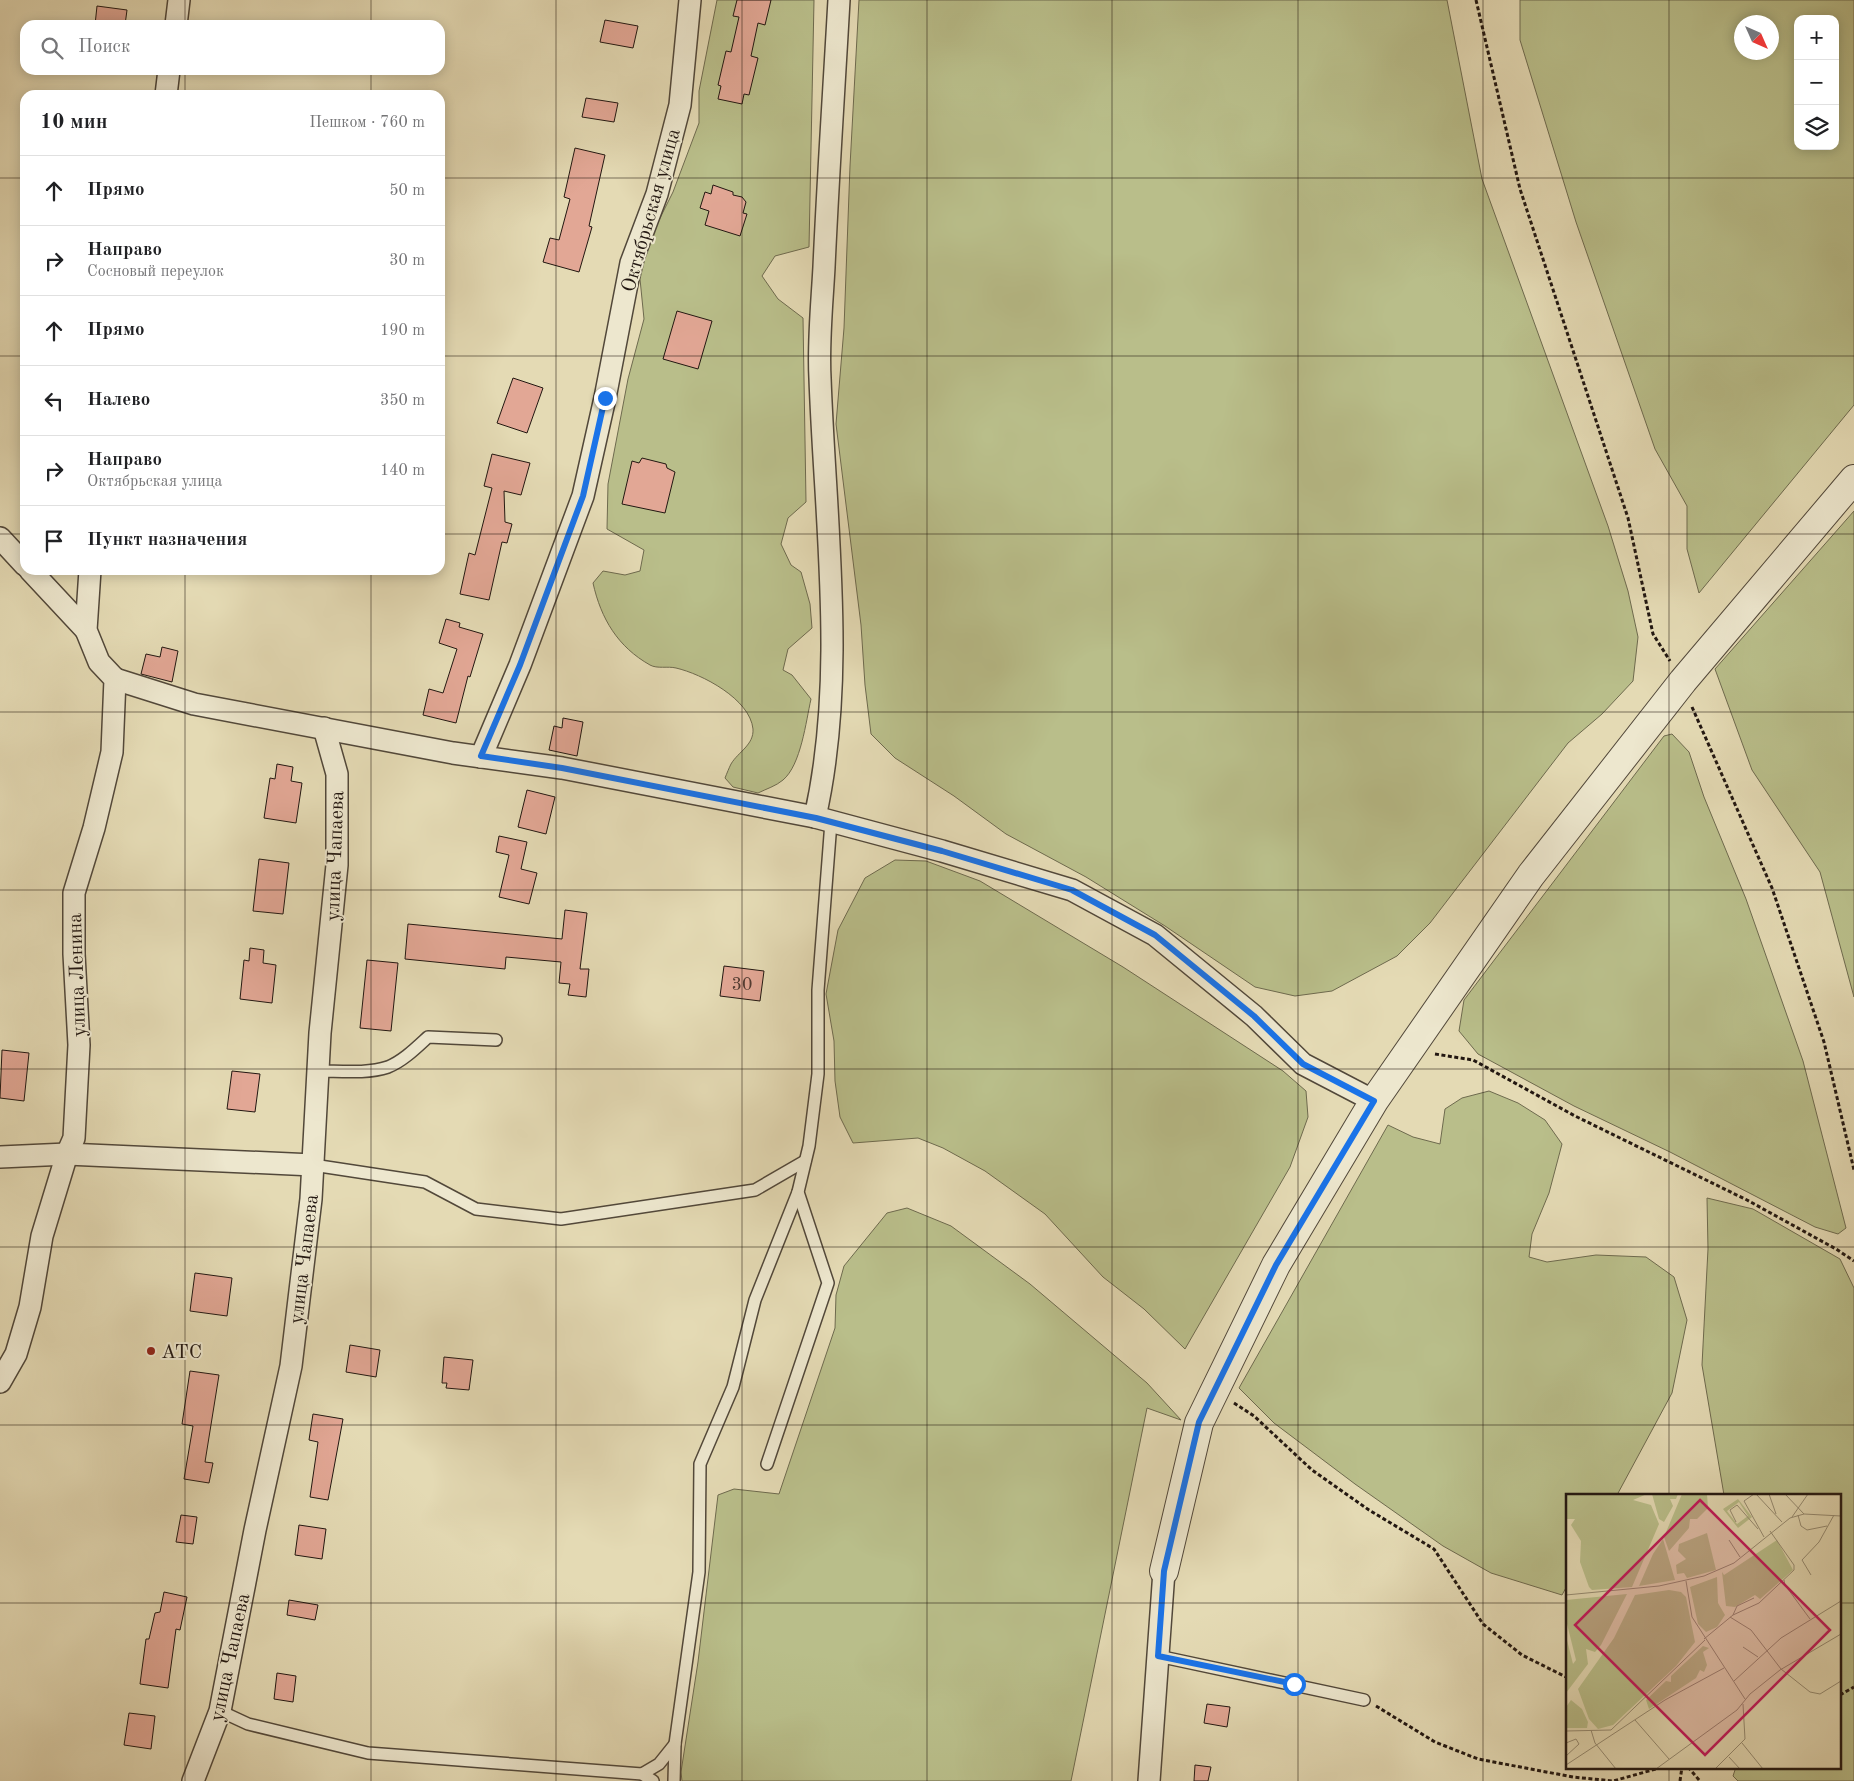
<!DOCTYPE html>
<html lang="ru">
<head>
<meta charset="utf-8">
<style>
  body { margin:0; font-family:"Old Standard TT",serif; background:#f6f6f6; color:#202124 }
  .controls { position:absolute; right:15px; top:15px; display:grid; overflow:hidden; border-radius:10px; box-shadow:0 2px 12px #0003 }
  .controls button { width:45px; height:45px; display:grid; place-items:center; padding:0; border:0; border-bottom:1px solid #e0e0e0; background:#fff; color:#202124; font:25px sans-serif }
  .compass { position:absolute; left:1734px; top:15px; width:45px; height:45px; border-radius:50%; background:#fff; box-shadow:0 2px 12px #0003; rotate:135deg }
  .stop { position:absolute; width:15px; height:15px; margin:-11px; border:4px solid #1a73e8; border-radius:50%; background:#fff }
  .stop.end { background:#1a73e8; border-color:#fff; box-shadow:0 1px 5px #0008 }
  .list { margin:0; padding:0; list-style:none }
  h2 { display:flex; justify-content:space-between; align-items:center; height:65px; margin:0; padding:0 20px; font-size:21px }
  h2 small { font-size:16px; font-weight:400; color:#757577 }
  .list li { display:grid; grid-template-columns:32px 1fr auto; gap:15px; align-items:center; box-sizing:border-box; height:70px; padding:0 20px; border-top:1px solid #e0e0e0 }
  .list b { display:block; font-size:19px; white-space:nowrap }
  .list p { margin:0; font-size:16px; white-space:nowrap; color:#757577 }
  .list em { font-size:16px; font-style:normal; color:#757577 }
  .icon { flex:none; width:28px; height:28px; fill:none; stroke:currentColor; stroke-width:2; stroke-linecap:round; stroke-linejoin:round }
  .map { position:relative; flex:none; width:1854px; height:1781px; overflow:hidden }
  .search { position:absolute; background:#fff; box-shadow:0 2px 12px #0003; left:20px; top:20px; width:425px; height:55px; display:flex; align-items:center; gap:12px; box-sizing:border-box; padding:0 18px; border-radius:15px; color:#757577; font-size:19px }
  .panel { position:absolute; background:#fff; box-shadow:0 2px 12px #0003; left:20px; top:90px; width:425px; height:485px; border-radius:15px }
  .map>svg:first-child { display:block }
</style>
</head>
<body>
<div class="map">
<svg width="1854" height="1781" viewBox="0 0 1854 1781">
  <rect width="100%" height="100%" fill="#e4dab4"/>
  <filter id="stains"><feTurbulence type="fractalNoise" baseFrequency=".004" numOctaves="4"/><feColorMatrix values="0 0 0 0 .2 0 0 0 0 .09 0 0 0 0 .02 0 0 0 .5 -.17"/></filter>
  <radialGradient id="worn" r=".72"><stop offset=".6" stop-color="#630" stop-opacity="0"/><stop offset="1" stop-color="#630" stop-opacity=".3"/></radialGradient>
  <!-- green -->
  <g fill="#b9be8a" stroke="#6e6a4e" fill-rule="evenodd">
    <path d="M717,0H814L809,247L775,256L762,276L778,299L803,318L806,502L788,518L781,544L791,565L801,572L810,604L812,628L788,649L783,670L792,675L811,699C806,721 801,765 783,780C776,786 766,789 758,793L733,787L725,778C727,773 729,768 731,764C738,752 754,745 753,729C750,699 702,674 676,668C668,666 657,669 650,665C618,647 601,619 593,583L603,571L625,575L640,571L644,550L607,529L608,484L628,379L644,319L640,279L650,238L673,192L699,123V91Z"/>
    <path d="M859,0H1447L1482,179L1608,526L1628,591L1638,637L1633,681L1602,714L1568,743L1430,923L1397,956L1332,991L1295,996L1255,987L1165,926L1086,877L1006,834L954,796L895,758L871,734L865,685L861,625L836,424L844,328L850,166Z"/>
    <path d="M1520,0H1854V405L1699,593L1687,549V506L1655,449L1576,222L1520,40ZM1798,19H1835V146H1798ZM1742,22H1772V52H1742Z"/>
    <path d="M1854,511V997L1820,872L1752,770L1715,669Z"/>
    <path d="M1672,734L1689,752L1704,797L1746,899L1803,1061L1846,1228L1838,1234L1815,1227L1670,1152L1574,1106L1478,1054L1459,1031L1464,1000L1664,736Z"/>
    <path d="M895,860L926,861L980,881L1123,967L1283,1071L1306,1091L1308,1117L1290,1167L1185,1349L1144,1309L1103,1277L1045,1214L985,1171L943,1148L918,1138L853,1143L840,1117L835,1081L834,1041L826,994L838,930L865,878Z"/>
    <path d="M1489,1091L1518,1103L1545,1120L1562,1144L1549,1193L1532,1234L1529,1257L1547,1262L1596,1255L1646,1257L1674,1277L1687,1320L1672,1393L1617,1495H1568V1584L1562,1595L1491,1573L1443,1546L1355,1484L1274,1423L1239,1388L1388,1125L1413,1137L1440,1144L1445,1109L1462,1098Z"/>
    <path d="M1707,1198L1753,1209L1840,1259L1854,1288V1781H1738L1733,1776L1736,1767H1840V1495H1724L1702,1365L1708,1249Z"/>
    <path d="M907,1208L951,1226L1030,1284L1147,1383L1181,1420L1147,1408L1071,1781H682L681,1772L698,1662L718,1495L734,1489L779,1494L835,1328L836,1295L844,1266L887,1213Z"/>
  </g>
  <!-- building -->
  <g fill="#e2a795" stroke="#221711">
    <path d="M737,0H771L765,25L758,23L751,56L758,58L749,95L744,94L742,104L718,99L721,86L718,85L726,51L731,52L739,17L733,16Z"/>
    <path d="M97,6L127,10L125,25H95Z"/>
    <path d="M605,20L638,26L633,48L600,42Z"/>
    <path d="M586,98L618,103L614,122L582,117Z"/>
    <path d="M575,148L605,155L589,226L592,227L579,272L543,262L550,238L559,240L570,199L564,197Z"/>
    <path d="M713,185L733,192V195L742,197L746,202L743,213L747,214L740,236L705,225L709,211L700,208L705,192L711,194Z"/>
    <path d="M677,311L712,321L698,369L663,359Z"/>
    <path d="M513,378L543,388L527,433L497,423Z"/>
    <path d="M492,454L530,463L521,495L504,491L505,522L512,524L507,543L502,542L489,600L460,594L469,553L475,555L492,488L484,486Z"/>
    <path d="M642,458L666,464L667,468L675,472L665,513L622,504L632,461L639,463Z"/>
    <path d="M446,619L460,623L459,627L483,634L470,677L468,676L456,723L423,715L429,689L443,693L457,649L439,643Z"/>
    <path d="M162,647L178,651L172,682L141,674L146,654L160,657Z"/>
    <path d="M563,718L583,722L577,756L549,750L554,726L562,728Z"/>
    <path d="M277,764L293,767L291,781L302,783L296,823L264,818L270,778L275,779Z"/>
    <path d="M527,790L555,797L546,834L518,827Z"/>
    <path d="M499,836L527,842L521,869L537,873L529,904L499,897L509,855L496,852Z"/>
    <path d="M259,859L289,863L283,914L253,911Z"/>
    <path d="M565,910L587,913L580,969H589L586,997L568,995L570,984L559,983L561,962L506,957L505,969L405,959L408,924L562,939Z"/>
    <path d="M250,948L264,950L263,963L276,965L272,1003L240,999L244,960L249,961Z"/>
    <path d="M367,960L398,963L391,1031L360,1028Z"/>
    <path d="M724,966L764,971L760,1001L720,996Z"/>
    <path d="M2,1050L29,1053L24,1101L0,1098Z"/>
    <path d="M232,1071L260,1074L255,1112L227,1109Z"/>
    <path d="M195,1273L232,1278L227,1316L190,1311Z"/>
    <path d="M350,1345L380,1350L376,1377L346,1372Z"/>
    <path d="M444,1357L473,1360L469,1390L446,1388L447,1383H442Z"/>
    <path d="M190,1371L219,1375L205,1462L213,1463L209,1483L184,1479L193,1426L182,1424Z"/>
    <path d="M313,1414L343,1419L328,1500L310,1497L318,1442L309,1440Z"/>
    <path d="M181,1515L197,1517L193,1544L176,1542Z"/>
    <path d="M299,1525L326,1529L322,1559L295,1555Z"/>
    <path d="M164,1592L187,1597L180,1630L176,1629L168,1688L140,1684L146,1639H149L155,1613L160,1612Z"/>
    <path d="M289,1600L318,1605L315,1620L287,1615Z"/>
    <path d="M277,1673L296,1676L293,1702L274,1699Z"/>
    <path d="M1207,1704L1230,1707L1227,1727L1204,1723Z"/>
    <path d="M129,1713L155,1716L151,1749L124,1745Z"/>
    <path d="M1195,1765L1211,1767L1208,1781H1194Z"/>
  </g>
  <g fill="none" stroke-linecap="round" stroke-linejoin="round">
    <!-- service casing -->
    <g stroke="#52483a" stroke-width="14">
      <g id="service">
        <path d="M318,1071C340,1071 367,1074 388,1067C403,1061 416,1048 428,1037L496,1040"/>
        <path d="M313,1165L425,1182L476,1209L561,1219L755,1190L805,1161"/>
        <path d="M767,1464L828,1283L798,1192L809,1146L818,1074V990L831,822"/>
        <path d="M1158,1656L1364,1700"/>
        <path d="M220,1711L248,1724L368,1753L642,1774L653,1781"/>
        <path d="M642,1774L659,1764L675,1744"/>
        <path d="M674,1781L675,1744L699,1572L700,1464L733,1387L755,1300L798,1192"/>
      </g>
    </g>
    <!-- minor casing -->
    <g stroke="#52483a" stroke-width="24">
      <g id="minor">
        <path d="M176,25L179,0"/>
        <path d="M166,95L169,70"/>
        <path d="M0,538L25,565"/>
        <path d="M30,570L86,630"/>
        <path d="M115,679L194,704L453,753L562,768L815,817L942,851L1072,890L1155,935L1254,1016L1303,1064L1374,1101"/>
        <path d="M481,757L520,665L583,496L605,398L631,263L657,194L680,105L690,0"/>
        <path d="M815,817C847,676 825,521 820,378C818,342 822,304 824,267C828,178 834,89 839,0"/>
        <path d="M0,1157L67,1154L313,1165"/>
        <path d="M0,1382L16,1354L30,1307L42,1236L67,1154L74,1138L79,1045L74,954V893L94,828L112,752L115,679L99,662L86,630L90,570"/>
        <path d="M193,1781L220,1711L255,1530L291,1366L311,1199L320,1033L337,865V774L324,728"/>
        <path d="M1149,1781L1164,1571"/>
      </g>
    </g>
    <!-- tertiary casing -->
    <g stroke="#52483a" stroke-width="30">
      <path id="tertiary" d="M1164,1571L1199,1423L1276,1265L1374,1101L1531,875L1683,681L1854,479"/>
    </g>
    <!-- path -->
    <g stroke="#221711" stroke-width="3" stroke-dasharray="4 2.5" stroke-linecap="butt">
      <path d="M1476,0L1520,189L1628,518L1653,634L1670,661"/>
      <path d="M1692,707L1772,888L1824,1042L1854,1170"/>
      <path d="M1435,1054L1473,1060L1575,1116L1747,1200L1836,1249L1854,1261"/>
      <path d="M1234,1403L1254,1416L1312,1470L1369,1510L1434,1549L1483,1624L1522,1655L1568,1678"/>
      <path d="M1840,1695L1854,1687"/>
      <path d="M1376,1706L1435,1742L1478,1759L1573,1777L1613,1781L1663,1767"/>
      <path d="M1688,1767L1700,1781"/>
      <path d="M1680,1781L1682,1767"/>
    </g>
    <!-- service -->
    <use href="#service" stroke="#ede7ce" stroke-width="11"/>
    <!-- minor -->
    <use href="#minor" stroke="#ede7ce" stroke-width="21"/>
    <!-- tertiary -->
    <use href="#tertiary" stroke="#ede7ce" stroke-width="28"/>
  </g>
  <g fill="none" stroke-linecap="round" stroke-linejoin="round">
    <!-- route -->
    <path stroke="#1a73e8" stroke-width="6" d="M605,398L583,496L520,665L481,756L562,768L816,818L942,851L1072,890L1155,935L1254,1016L1303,1064L1374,1101L1276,1265L1199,1422L1164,1571L1158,1656L1294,1684"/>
  </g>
  <!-- grid -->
  <path fill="none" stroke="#221711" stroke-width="1" stroke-opacity="0.55" d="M185,0V25M371,0V25M556,0V1781M742,0V1781M927,0V1781M1112,0V1781M1298,0V1781M1483,0V1781M1669,0V1495M185,70V95M371,70V95M0,178H25M440,178H1854M0,356H25M440,356H1854M0,534H25M440,534H1854M185,570V1781M371,570V1781M0,712H1854M0,890H1854M0,1069H1854M0,1247H1854M0,1425H1854M0,1603H1568M1840,1603H1854M1669,1767V1781"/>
  <!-- markers -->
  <circle fill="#8f2418" stroke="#ede7ce" stroke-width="2" cx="151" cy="1351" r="5"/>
  <g text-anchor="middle" stroke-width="4" stroke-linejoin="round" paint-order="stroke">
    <!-- number labels -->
    <g font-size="18" fill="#523b32">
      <text x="742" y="990">30</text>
    </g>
    <!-- street labels -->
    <g font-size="20" fill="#221711" stroke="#ede7ce">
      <text transform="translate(650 210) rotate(-74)" y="7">Октябрьская улица</text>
      <text transform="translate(334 856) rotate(-88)" y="7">улица Чапаева</text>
      <text transform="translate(76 975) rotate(-92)" y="7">улица Ленина</text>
      <text transform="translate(303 1259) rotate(-83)" y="7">улица Чапаева</text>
      <text transform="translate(229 1657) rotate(-78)" y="7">улица Чапаева</text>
    </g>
    <!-- poi labels -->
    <g font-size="20" fill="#221711" stroke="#ede7ce" text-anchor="start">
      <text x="161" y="1358">АТС</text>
    </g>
  </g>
  <!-- overview -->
  <g transform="translate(1566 1494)">
    <rect width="275" height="275" fill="#e4dab4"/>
    <path d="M0,0H81L67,6L85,11L93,30L66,93L26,96L23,93L14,68L15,47L5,31L9,25H0ZM86,0H112L110,5H104L107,12L98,28L93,25ZM116,0H141L142,14L131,25H124L123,34L103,57L98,43ZM172,5L186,23L172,34L157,15ZM173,8L182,22L171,30L161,17ZM141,39L150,76L121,84L118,79L111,80L110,71L120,65L112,57L113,50ZM97,45L109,86L73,92L87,60ZM211,46L227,76L194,105L189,101L169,113L160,112L156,78L158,81ZM151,83L152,109L159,121L151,133L140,138L132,130L124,93ZM103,96L115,98L120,103L129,148L110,172L47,231L32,235L23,225L12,195L48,144L69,101ZM61,100L35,151L29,158L20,155L22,170L0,199V142L7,170L10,166L0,126V106ZM137,152L143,154L137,158L141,171L138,178L134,176L130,184L83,215L80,206L100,187L105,188V182ZM5,206L16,215L22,228L21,234H0V213Z" fill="#b9be8a" fill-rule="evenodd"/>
    <path fill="none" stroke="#968c73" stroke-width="1" d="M188,0L178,7L198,43M190,0L216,28M203,0L210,20M219,0L238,20M232,21L235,32L241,36L261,32M226,23L242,0M170,28L164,16L171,11L192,35M163,46L174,63M245,81L236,66L253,48L268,21M218,86L219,91L244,125M120,87L126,123L179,205M0,101L93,92L138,82L168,69L224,24L238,20L275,22M167,121L193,109L228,76V71L204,37M164,123L185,136L215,175L244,198L254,200L275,187M138,145L167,121L171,112L188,104M177,153L192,163M168,187L215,144L275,107M69,226L103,265M25,236L29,249L50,275M0,237L45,236L139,146M0,249L10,245L13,250L0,262M176,249L197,275M163,263L174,275M0,271L99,206L158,174M90,275L171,216L184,200L214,176L275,140M149,275L179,245L177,210"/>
    <path fill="#c2185b" fill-opacity="0.15" stroke="#c2185b" stroke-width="2.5" d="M134,6L264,136L139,261L9,131Z"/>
    <rect width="275" height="275" fill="none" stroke="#221711" stroke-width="2.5"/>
  </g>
  <rect width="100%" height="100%" filter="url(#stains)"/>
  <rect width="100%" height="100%" fill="url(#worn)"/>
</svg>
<div class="controls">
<button>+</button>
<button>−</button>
<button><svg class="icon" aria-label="layers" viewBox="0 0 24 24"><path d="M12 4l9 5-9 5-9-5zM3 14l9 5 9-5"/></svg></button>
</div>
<svg class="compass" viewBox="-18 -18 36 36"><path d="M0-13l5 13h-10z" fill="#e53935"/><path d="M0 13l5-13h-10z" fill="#757577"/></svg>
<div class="stop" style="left:1294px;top:1684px"></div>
<div class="stop end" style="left:605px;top:398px"></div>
<div class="search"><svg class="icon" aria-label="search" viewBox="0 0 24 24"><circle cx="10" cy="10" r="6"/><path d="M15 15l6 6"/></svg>Поиск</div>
<section class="panel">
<h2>10 мин<small>Пешком · 760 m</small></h2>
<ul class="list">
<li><svg class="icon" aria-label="ahead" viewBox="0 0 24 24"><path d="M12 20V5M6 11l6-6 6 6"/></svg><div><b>Прямо</b></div><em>50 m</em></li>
<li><svg class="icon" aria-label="right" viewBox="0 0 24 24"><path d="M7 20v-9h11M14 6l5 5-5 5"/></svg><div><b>Направо</b><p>Сосновый переулок</p></div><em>30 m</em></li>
<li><svg class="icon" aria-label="ahead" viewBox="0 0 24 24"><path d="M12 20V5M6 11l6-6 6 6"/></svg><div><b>Прямо</b></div><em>190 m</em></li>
<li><svg class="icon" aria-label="left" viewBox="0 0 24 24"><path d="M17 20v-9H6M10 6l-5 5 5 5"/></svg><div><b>Налево</b></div><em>350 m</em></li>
<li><svg class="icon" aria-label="right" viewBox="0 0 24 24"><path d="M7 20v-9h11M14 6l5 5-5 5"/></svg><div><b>Направо</b><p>Октябрьская улица</p></div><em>140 m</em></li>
<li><svg class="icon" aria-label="arrive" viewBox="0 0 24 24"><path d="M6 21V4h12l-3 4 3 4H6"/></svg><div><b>Пункт назначения</b></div></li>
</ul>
</section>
</div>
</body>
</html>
